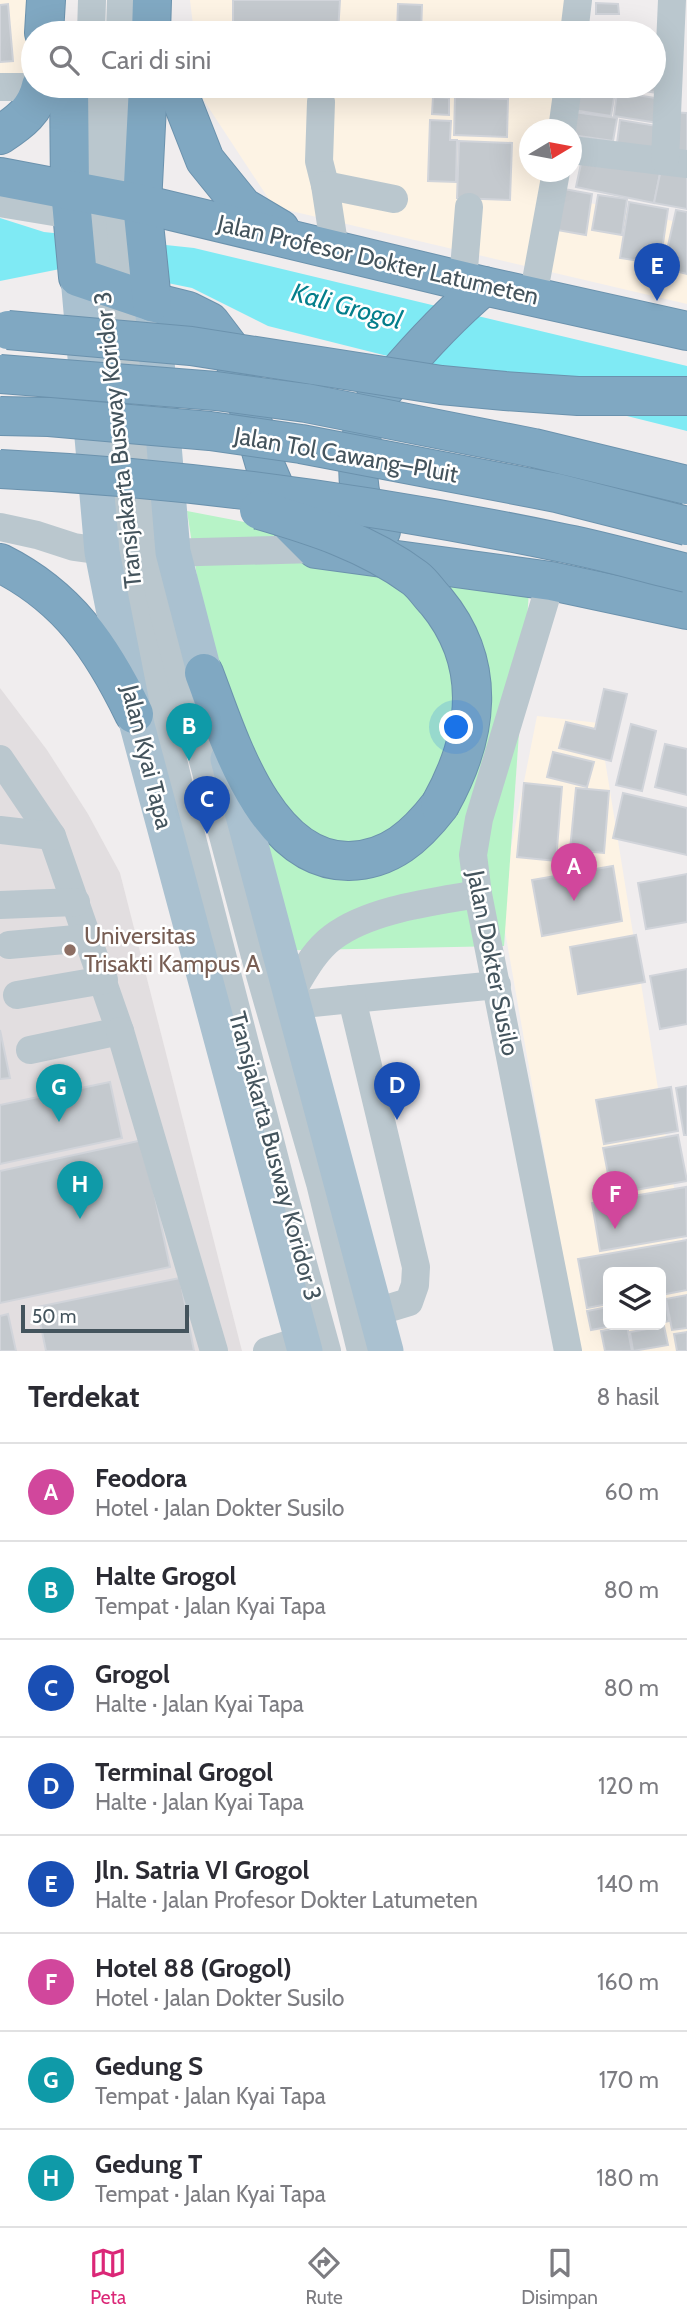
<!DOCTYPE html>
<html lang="id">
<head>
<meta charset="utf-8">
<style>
  body { margin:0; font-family:Cabin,sans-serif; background:#f2f2f3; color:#2b2b33 }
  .controls { position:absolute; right:21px; bottom:21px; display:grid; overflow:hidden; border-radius:10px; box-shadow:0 7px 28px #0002 }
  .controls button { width:63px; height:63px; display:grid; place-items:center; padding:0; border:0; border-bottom:2px solid #e1e1e2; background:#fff; color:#2b2b33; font:35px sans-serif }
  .compass { position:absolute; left:519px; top:119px; width:63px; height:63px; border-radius:50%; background:#fff; box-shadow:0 7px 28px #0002; rotate:80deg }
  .scale { position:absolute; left:21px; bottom:18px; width:168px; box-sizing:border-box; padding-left:7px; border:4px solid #44545d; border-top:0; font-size:19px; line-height:24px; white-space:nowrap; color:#44545d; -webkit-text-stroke:5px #fff; paint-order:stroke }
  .you { position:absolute; left:457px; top:728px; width:24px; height:24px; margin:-18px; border:5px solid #fff; border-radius:50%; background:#1a73e8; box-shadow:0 0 0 10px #1a73e833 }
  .badge { display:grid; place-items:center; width:46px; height:46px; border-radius:50%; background:#db2777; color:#fff; font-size:23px; font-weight:700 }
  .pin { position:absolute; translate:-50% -58px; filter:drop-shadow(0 2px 4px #0008) }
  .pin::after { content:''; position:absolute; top:37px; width:24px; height:21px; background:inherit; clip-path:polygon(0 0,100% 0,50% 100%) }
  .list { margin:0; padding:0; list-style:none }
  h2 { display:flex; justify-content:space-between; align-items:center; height:91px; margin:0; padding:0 28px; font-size:30px }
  h2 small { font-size:23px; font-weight:400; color:#7c7c81 }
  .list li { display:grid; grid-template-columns:46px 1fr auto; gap:21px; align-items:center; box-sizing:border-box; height:98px; padding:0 28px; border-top:2px solid #e1e1e2 }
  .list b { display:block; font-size:26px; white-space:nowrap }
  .list p { margin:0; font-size:23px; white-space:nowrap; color:#7c7c81 }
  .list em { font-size:23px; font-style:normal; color:#7c7c81 }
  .icon { flex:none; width:38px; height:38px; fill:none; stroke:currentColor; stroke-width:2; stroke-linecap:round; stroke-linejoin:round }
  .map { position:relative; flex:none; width:687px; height:1351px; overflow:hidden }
  .search { position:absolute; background:#fff; box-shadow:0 7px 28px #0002; left:21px; right:21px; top:21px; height:77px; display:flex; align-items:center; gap:18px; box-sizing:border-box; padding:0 24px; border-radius:38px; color:#7c7c81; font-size:26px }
  .sheet { height:875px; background:#fff }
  nav { display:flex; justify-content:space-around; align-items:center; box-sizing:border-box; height:98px; border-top:2px solid #e1e1e2; background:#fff; font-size:19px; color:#7c7c81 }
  nav a { display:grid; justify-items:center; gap:4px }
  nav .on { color:#db2777 }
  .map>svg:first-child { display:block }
</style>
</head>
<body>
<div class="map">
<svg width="687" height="1351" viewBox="0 0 687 1351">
  <rect width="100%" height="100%" fill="#f0edee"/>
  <!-- commercial -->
  <g fill="#fdf3e4" fill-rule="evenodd">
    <path d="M0,0H36L33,80L0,79Z"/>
    <path d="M190,0H583L579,33H194Z"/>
    <path d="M200,86H573L569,129L530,130V172H564L562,197L687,224V304L274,207L201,96Z"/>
    <path d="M537,716L599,723L687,1268V1351H579L500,903ZM608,1272H661V1325H608Z"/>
  </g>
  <!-- education -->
  <path fill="#e2dee0" d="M0,688L47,750L88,814L120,873L242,1351H0Z"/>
  <!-- green -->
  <path fill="#b7f3c7" d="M187,511L530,577L504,946L254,951Z"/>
  <!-- water -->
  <path fill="#7feaf4" d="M0,218L44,232L194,248L687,366V431L268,326L192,288L80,265L0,281Z"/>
  <!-- building -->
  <g fill="#c4c9ce" stroke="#d1d4da" stroke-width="2">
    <path d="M233,0H340L338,33H268L269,23L233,22Z"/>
    <path d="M596,3L618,4L619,14H596Z"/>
    <path d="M8,4L13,61L0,62V5Z"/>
    <path d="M398,4L422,5L421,33H397Z"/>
    <path d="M654,45L665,47L658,93L624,88L625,86H654Z"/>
    <path d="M576,86L615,92L611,116L573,110Z"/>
    <path d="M617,92L662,99L658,123L614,116Z"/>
    <path d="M433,97L449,98V115L432,114Z"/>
    <path d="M455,97L508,99L507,137L454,135Z"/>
    <path d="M574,112L617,118L613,141L572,135Z"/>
    <path d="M668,112L687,113V153L667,152Z"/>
    <path d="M430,120L451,121L450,140H457L456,182L428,181Z"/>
    <path d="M620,120L657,126L654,149L617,143Z"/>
    <path d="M459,141L512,143L510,200L457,198Z"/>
    <path d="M583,154L661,169L654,203L576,187Z"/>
    <path d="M661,169L687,175V209L654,203Z"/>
    <path d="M564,189L592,194L586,235L557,230Z"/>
    <path d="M598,195L627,199L622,235L592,230Z"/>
    <path d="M629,202L668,209L660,264L620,258Z"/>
    <path d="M676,210L687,212V274L663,268Z"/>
    <path d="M604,689L627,694L611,761L559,748L566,722L595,729Z"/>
    <path d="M631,724L656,731L642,791L616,785Z"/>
    <path d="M665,744L687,749V795L655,787Z"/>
    <path d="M553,752L594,762L587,787L547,777Z"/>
    <path d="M524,783L562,787L556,861L517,857Z"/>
    <path d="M576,788L609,791L604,853L570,850Z"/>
    <path d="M623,793L687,808V855L613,838Z"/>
    <path d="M613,866L622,921L542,936L532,880Z"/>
    <path d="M687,874V922L646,929L638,883Z"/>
    <path d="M636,935L645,982L578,994L570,947Z"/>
    <path d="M687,969V1024L660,1029L650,976Z"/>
    <path d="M0,1030L10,1078L0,1079Z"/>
    <path d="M110,1082L122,1138L0,1164V1105Z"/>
    <path d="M687,1086V1135H684L676,1088Z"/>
    <path d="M671,1087L678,1131L604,1144L596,1100Z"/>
    <path d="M678,1135L687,1181L612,1194L603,1148Z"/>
    <path d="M143,1140L170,1267L0,1303V1171Z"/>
    <path d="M686,1187L687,1236L600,1251L592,1203Z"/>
    <path d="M687,1240V1290L661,1295V1272H608V1304L587,1308L578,1259Z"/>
    <path d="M180,1278L194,1351H46L37,1307Z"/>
    <path d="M687,1295V1328L672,1330L666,1299Z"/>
    <path d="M665,1297L669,1321L661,1323V1298Z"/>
    <path d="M608,1307V1325H618L591,1330L587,1311Z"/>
    <path d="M8,1314L16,1351H0V1316Z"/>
    <path d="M627,1326L632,1351H605L601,1331Z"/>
    <path d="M664,1326L668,1345L633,1351L630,1332Z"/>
    <path d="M687,1332V1351H677L674,1334Z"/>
  </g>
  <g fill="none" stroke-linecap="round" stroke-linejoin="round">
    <!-- highway casing -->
    <g stroke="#6b92ad" stroke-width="40">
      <g id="highway">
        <path d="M44,33L46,0"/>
        <path d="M151,33L152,0"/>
        <path d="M69,86L70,190L78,277L152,302L188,311L210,322L232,351L265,465L290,523L316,549L551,581L687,610"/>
        <path d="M148,86L142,204L152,302"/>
        <path d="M176,86L205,160L243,207L280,229"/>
        <path d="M0,135C20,122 36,110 41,86"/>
        <path d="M0,177L142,204L484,286L687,331"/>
        <path d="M381,531C349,509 355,434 373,404C378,395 387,387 393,379C421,346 451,314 484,286"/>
        <path d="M0,563C68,597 102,648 134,714"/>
        <path d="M204,673C228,736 265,862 349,861C390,860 416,836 440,805"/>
      </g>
    </g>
    <!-- minor -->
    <g stroke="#bac7ce" stroke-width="28">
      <path d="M91,33L92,0"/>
      <path d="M120,33L121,0"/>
      <path d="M574,33L578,0"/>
      <path d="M90,86L95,219L125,554L185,811L283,1191L327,1351"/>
      <path d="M118,86V199L151,553L164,614L260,975L320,1183L361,1351"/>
      <path d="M0,87H41"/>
      <path d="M321,102L319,161L325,185"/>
      <path d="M562,130L568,86"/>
      <path d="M572,150L687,164"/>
      <path d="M665,160L672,0"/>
      <path d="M0,203L90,218"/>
      <path d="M335,250L325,185L394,199"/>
      <path d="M463,281L469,207"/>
      <path d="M533,297L556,172"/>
      <path d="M0,527L37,535L74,547L125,554L316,549"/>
      <path d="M551,581L479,819L473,855L478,894L568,1351"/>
      <path d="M0,759L52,836L120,1031L30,1050"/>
      <path d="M0,830L52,836"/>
      <path d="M0,905L76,902"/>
      <path d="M9,945L87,938"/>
      <path d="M291,993C303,973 314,951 333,937C370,909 433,902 478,894"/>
      <path d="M17,995L104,980"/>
      <path d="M352,999L497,985"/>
      <path d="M294,1005L352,999L416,1267L415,1285L409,1302L376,1312"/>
      <path d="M120,1031L214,1351"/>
      <path d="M267,1351L302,1340"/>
    </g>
    <!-- major -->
    <g stroke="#aac1d0" stroke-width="35">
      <path d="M78,277L102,552L134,714L305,1351"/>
      <path d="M152,302L173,552L212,702"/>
      <path d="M228,759L386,1351"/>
    </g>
    <!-- highway -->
    <use href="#highway" stroke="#80a8c2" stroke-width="38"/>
    <!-- highway-bridge casing -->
    <g stroke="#6b92ad" stroke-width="40" stroke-linecap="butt">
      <g id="highway-bridge">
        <path d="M8,330L191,346L441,385L505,391L578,396H687"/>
        <path d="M0,374L216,391L306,403L534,448L687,485"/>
        <path d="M0,416L49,417L210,431L301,444L557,493L687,526"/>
        <path d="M0,469C187,478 374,504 558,542C601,550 644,563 687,573"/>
        <path d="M259,510C314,526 368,543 415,578C423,584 429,594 436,601C489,665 478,737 440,805"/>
      </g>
    </g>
    <!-- highway-bridge -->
    <use href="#highway-bridge" stroke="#80a8c2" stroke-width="38"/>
  </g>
  <!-- markers -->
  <circle fill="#8d6e63" stroke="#fff" stroke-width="2.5" cx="70" cy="950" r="7"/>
  <g text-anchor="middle" stroke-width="5" stroke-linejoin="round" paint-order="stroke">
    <!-- street labels -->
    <g font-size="24" fill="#44545d" stroke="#fff">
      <text transform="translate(378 260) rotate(13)" y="8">Jalan Profesor Dokter Latumeten</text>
      <text transform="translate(118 440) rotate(-96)" y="8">Transjakarta Busway Koridor 3</text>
      <text transform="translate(346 455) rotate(10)" y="8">Jalan Tol Cawang–Pluit</text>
      <text transform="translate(147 757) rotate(76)" y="8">Jalan Kyai Tapa</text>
      <text transform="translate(493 963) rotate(79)" y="8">Jalan Dokter Susilo</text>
      <text transform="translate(275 1156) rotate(75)" y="8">Transjakarta Busway Koridor 3</text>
    </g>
    <!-- education labels -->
    <g font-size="24" fill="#785e54" stroke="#fff" text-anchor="start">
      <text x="84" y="944">Universitas<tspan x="84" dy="28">Trisakti Kampus A</tspan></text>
    </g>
    <!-- water labels -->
    <g font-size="26" font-style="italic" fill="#047e8b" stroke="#fff">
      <text transform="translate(347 306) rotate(15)" y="9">Kali Grogol</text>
    </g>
  </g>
</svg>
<div class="controls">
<button><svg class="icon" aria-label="layers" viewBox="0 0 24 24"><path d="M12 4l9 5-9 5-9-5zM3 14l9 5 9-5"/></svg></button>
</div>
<svg class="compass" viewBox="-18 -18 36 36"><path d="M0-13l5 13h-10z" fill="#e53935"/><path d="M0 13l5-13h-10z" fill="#7c7c81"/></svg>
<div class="scale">50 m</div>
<div class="you"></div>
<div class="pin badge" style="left:574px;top:901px;background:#d1479c">A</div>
<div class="pin badge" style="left:189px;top:761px;background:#0f9aa8">B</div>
<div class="pin badge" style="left:207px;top:834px;background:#1a4fb4">C</div>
<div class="pin badge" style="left:397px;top:1120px;background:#1a4fb4">D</div>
<div class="pin badge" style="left:657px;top:301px;background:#1a4fb4">E</div>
<div class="pin badge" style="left:615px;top:1229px;background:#d1479c">F</div>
<div class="pin badge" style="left:59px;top:1122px;background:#0f9aa8">G</div>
<div class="pin badge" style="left:80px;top:1219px;background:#0f9aa8">H</div>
<div class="search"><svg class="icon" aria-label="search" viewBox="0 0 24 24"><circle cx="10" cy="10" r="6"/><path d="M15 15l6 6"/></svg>Cari di sini</div>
</div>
<section class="sheet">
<h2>Terdekat<small>8 hasil</small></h2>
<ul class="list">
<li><span class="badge" style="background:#d1479c">A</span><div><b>Feodora</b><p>Hotel · Jalan Dokter Susilo</p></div><em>60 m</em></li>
<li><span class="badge" style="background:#0f9aa8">B</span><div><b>Halte Grogol</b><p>Tempat · Jalan Kyai Tapa</p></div><em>80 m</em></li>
<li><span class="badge" style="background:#1a4fb4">C</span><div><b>Grogol</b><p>Halte · Jalan Kyai Tapa</p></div><em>80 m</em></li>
<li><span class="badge" style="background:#1a4fb4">D</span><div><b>Terminal Grogol</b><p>Halte · Jalan Kyai Tapa</p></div><em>120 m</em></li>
<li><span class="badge" style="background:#1a4fb4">E</span><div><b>Jln. Satria VI Grogol</b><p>Halte · Jalan Profesor Dokter Latumeten</p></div><em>140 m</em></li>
<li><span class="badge" style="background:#d1479c">F</span><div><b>Hotel 88 (Grogol)</b><p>Hotel · Jalan Dokter Susilo</p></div><em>160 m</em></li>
<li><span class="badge" style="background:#0f9aa8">G</span><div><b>Gedung S</b><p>Tempat · Jalan Kyai Tapa</p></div><em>170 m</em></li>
<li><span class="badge" style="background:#0f9aa8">H</span><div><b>Gedung T</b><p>Tempat · Jalan Kyai Tapa</p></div><em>180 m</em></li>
</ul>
</section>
<nav>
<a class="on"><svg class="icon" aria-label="map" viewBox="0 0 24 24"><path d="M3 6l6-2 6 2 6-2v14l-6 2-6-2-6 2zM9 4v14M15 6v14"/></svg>Peta</a>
<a><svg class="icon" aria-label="directions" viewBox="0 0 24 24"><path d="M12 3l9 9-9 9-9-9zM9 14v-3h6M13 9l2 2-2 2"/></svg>Rute</a>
<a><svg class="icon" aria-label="saved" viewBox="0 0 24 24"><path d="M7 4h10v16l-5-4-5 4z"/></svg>Disimpan</a>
</nav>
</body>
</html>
